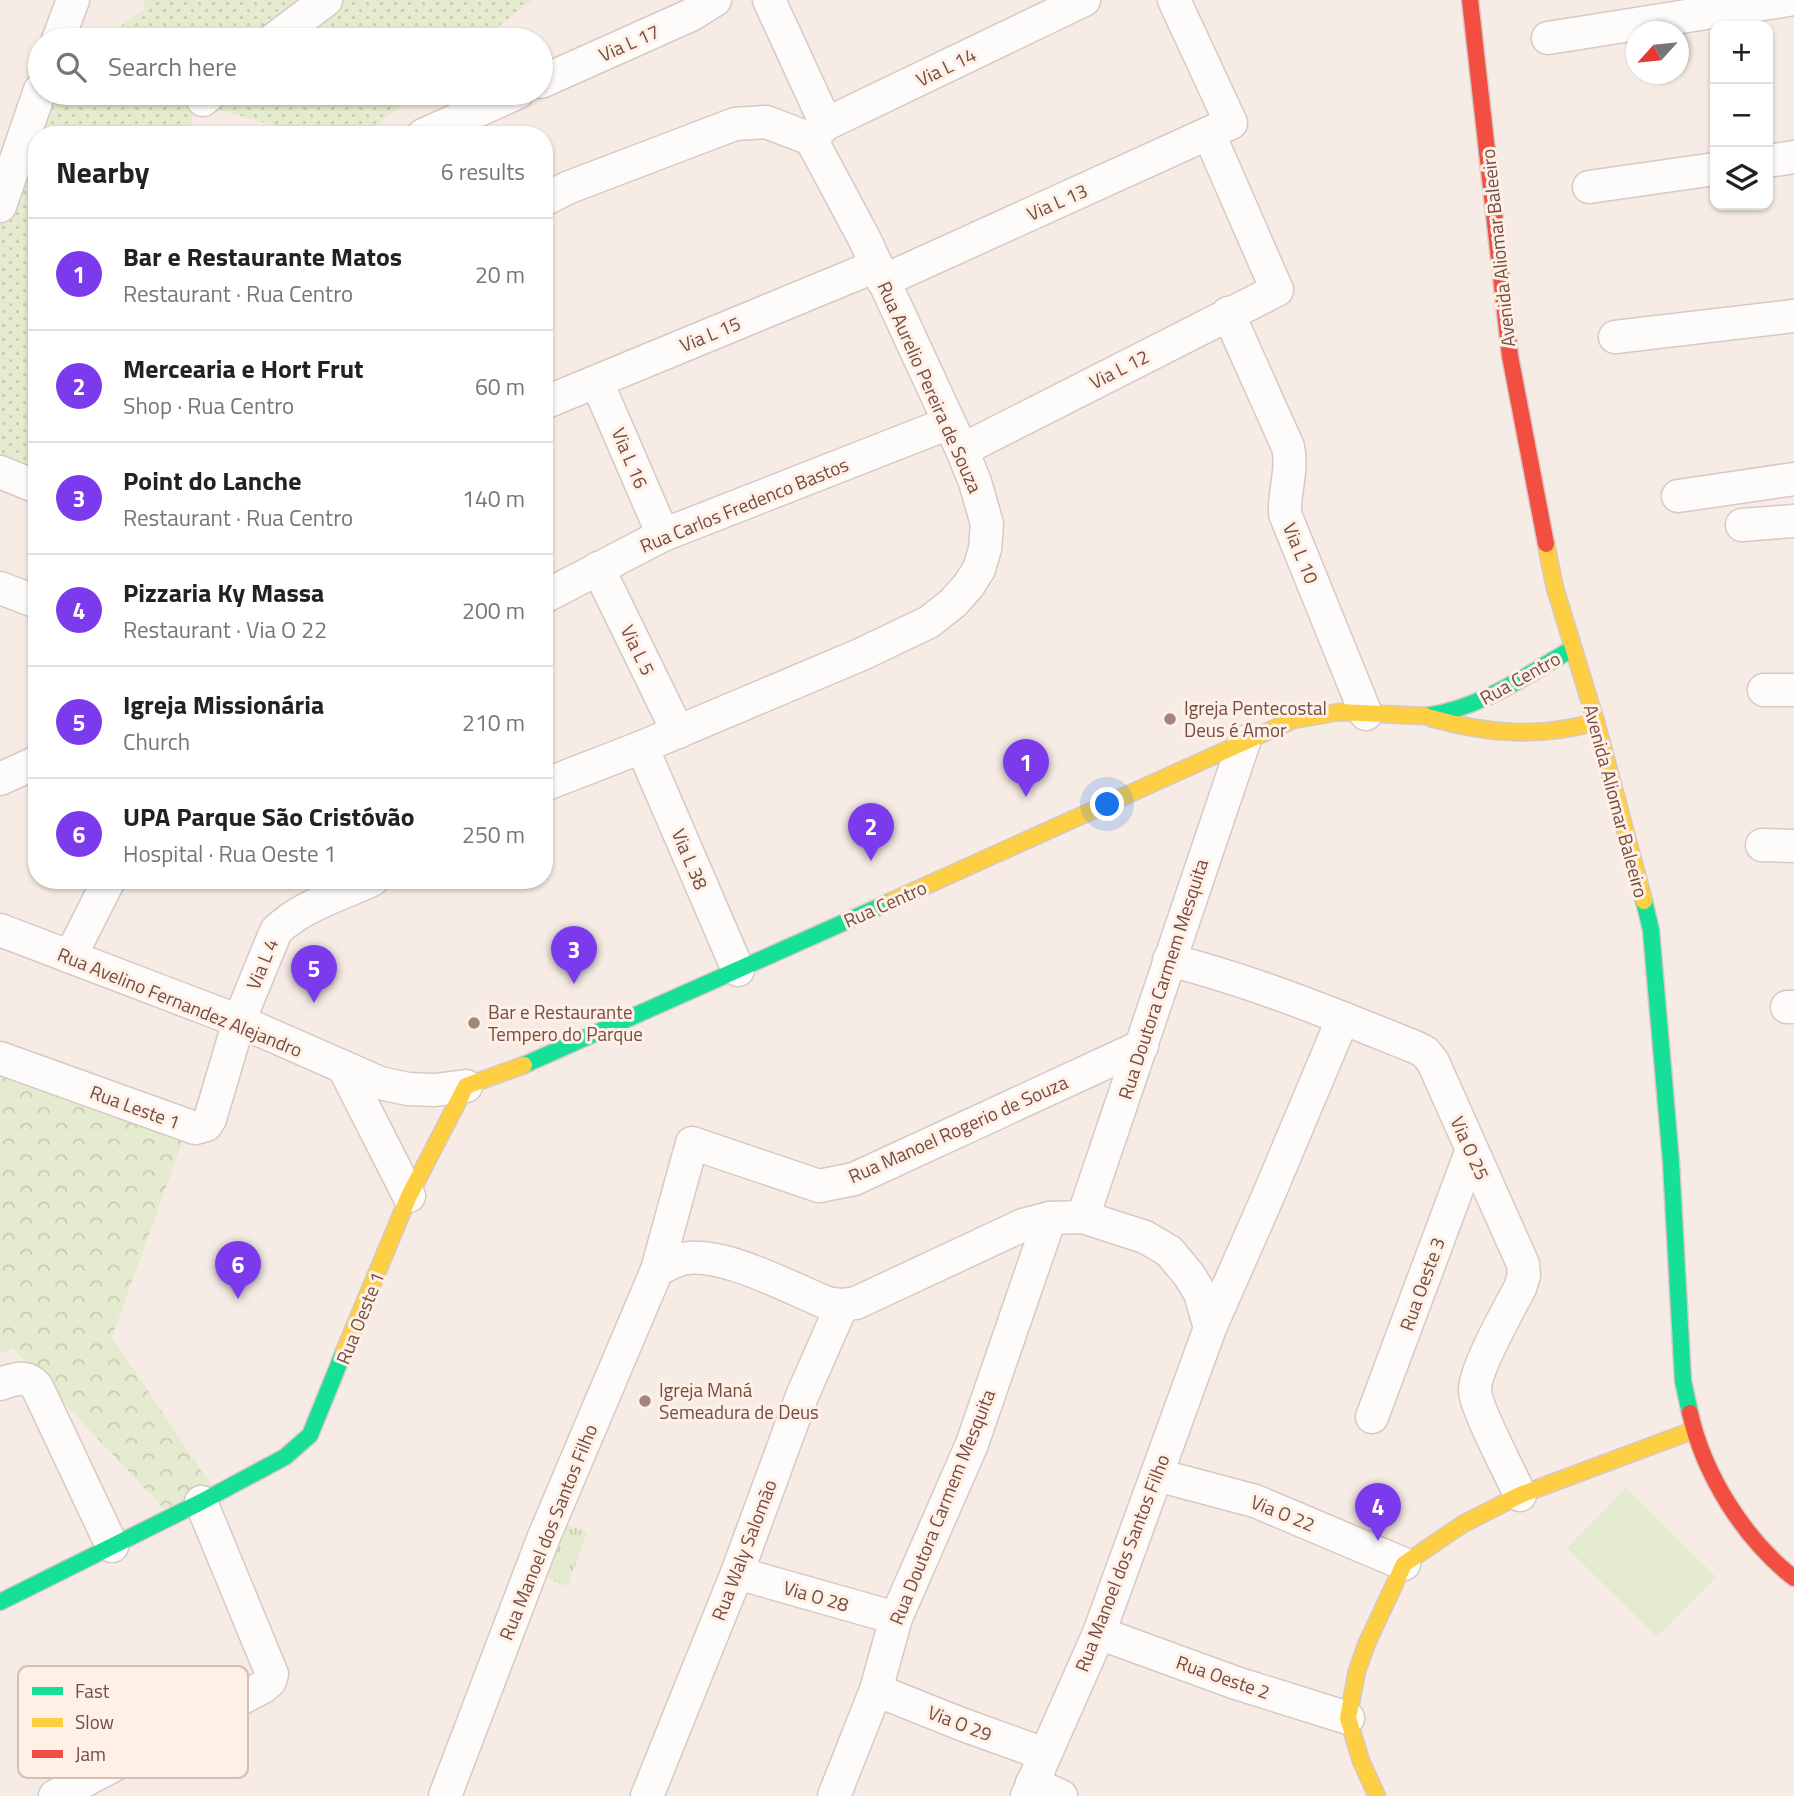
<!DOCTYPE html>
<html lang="en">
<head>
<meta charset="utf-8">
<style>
  body { margin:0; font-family:"Titillium Web",sans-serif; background:#f6f6f6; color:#222 }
  .controls { position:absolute; right:21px; top:21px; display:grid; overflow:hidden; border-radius:14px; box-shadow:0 2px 5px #0004 }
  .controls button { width:63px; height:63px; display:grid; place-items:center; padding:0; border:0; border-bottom:2px solid #e0e0e0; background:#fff; color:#222; font:35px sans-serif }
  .compass { position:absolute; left:1626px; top:21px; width:63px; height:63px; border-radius:50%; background:#fff; box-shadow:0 2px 5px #0004; rotate:243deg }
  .you { position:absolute; left:1108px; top:805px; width:24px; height:24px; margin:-18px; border:5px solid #fff; border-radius:50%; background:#1a73e8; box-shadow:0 0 0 10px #1a73e833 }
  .badge { display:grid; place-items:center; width:46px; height:46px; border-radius:50%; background:#7c3aed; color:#fff; font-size:23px; font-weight:700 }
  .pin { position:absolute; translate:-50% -58px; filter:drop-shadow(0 2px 4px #0008) }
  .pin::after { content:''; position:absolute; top:37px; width:24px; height:21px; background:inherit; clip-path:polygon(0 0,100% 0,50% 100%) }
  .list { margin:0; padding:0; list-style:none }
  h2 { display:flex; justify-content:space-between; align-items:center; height:91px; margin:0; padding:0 28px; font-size:30px }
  h2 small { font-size:23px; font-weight:400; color:#767676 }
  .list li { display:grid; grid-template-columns:46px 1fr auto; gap:21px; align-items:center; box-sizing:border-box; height:112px; padding:0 28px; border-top:2px solid #e0e0e0 }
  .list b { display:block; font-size:26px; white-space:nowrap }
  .list p { margin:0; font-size:23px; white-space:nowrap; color:#767676 }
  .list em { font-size:23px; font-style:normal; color:#767676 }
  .icon { flex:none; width:38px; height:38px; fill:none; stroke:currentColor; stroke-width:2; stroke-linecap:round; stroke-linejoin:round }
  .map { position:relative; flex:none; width:1794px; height:1796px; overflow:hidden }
  .search { position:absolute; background:#fff; box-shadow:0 2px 5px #0004; left:28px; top:28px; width:525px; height:77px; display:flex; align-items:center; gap:18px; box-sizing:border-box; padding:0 24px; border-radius:38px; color:#767676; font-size:26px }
  .panel { position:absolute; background:#fff; box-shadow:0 2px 5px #0004; left:28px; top:126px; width:525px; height:763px; border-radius:28px }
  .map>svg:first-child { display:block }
</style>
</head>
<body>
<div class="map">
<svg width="1794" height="1796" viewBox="0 0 1794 1796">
  <defs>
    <pattern id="grass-dots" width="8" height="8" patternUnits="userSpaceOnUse" patternTransform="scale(1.75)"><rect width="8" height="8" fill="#e5ebce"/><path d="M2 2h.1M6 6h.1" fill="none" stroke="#c8cbb2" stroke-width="1.8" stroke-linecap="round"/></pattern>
    <pattern id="forest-crowns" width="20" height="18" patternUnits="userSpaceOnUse" patternTransform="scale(1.75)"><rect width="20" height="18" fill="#e5ebce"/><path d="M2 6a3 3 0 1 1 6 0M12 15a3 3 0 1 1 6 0" fill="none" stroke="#c8cbb2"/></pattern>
    <pattern id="park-tufts" width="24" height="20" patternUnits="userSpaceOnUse" patternTransform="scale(1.75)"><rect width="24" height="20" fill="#e5ebce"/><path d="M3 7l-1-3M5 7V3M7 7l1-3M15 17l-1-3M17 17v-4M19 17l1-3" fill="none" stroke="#c8cbb2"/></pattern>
  </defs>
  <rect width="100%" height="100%" fill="#f6ece5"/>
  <!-- grass -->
  <g fill="url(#grass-dots)">
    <path d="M145,0H532L482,40H101L144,9Z"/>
    <path d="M50,93H416L374,127L289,130L194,102L190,135H37V482L0,468V206Z"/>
  </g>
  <!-- forest -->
  <path fill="url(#forest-crowns)" d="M0,1050L190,1121L112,1337L212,1486L164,1509L12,1348L0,1354Z"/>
  <!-- park -->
  <path fill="url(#park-tufts)" d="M556,1521L587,1532L568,1586L537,1575Z"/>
  <!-- pitch -->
  <path fill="#e5ebce" d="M1626,1488L1716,1577L1657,1637L1567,1548Z"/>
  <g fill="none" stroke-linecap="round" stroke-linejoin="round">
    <!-- street casing -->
    <g stroke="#d7c9c3" stroke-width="35">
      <g id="street">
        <path d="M769,0L826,124"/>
        <path d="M1548,38L1788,0"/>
        <path d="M58,40L73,0"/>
        <path d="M273,40L326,0"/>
        <path d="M541,82L691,15L715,0"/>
        <path d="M203,100L211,93"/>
        <path d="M423,135L517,93"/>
        <path d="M811,139L826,124L1084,0"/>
        <path d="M1768,161L1794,157"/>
        <path d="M1589,187L1715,169"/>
        <path d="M544,200L567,188L735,124L766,122L811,139L865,240L962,450L975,482L987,524L985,549L979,569L969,585L953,603L929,622L862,654L642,747L544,785"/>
        <path d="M0,206L40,90"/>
        <path d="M883,281L1231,123L1174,0"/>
        <path d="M1228,313L1288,447C1293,471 1284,490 1285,514L1366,714"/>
        <path d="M1615,337L1794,316"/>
        <path d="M597,382L663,535"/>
        <path d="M544,403L876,266"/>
        <path d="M962,450L1277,290L1209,134"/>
        <path d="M0,472L37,487"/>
        <path d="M1678,496L1794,479"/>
        <path d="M1742,525L1794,521"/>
        <path d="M598,568L678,732"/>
        <path d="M0,588L37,602"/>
        <path d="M544,597L663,535L949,423"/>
        <path d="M1764,690H1794"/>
        <path d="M642,747L738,970"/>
        <path d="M0,779L37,762"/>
        <path d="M1762,845L1794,846"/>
        <path d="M0,930L239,1021L380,1083L408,1089L435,1090L466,1086"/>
        <path d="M70,957L109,880"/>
        <path d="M1169,960C1253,981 1335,1015 1415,1047L1425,1052L1433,1062L1523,1264L1524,1275L1520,1288C1509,1309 1474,1370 1475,1391C1476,1409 1511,1474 1520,1495"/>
        <path d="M1787,1007H1794"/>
        <path d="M0,1058L195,1128L206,1125L210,1119L239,1021L276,931C301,906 340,895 372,880"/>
        <path d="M345,1070L409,1196"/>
        <path d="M1083,1217L1244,742"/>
        <path d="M657,1270C665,1266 674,1261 682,1259C721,1250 790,1288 827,1303L842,1305L856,1303L1023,1225L1050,1218L1083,1217L1145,1237L1169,1251L1189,1275L1200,1293L1210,1328"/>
        <path d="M0,1384C14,1379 27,1374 37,1387L112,1546"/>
        <path d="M1372,1417L1471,1152"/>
        <path d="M1157,1475L1255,1501L1404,1564"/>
        <path d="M737,1573L896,1618"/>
        <path d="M1099,1633L1236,1683L1348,1718"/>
        <path d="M876,1690L961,1724L1044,1754"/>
        <path d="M1032,1783L1061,1796"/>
        <path d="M55,1796L263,1687L270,1681L272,1674L201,1502"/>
        <path d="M445,1796L543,1539L657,1270L692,1143L819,1186L854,1179L1142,1046"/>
        <path d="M647,1796L737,1573L802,1396L842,1305"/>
        <path d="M834,1796L876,1690L896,1618L972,1444L1050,1218"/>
        <path d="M1027,1796L1099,1633L1210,1328L1269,1194L1343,1018"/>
      </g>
    </g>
    <!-- fast casing -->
    <g stroke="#d6c8c2" stroke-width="19">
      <g id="fast">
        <path d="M1426,716C1481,708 1525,676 1572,649"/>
        <path d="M1644,901L1651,930L1671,1162L1683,1381L1690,1413"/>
        <path d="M524,1065L892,901"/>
        <path d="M0,1602L201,1502L285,1457L310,1435L343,1354"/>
      </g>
    </g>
    <!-- slow casing -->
    <g stroke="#d6c8c2" stroke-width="19">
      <g id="slow">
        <path d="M1546,544L1555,588L1596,722L1644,901"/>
        <path d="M1431,718C1487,734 1540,738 1596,722"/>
        <path d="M892,901L1293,720L1339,712L1426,716"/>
        <path d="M343,1354L409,1196L466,1086L524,1065"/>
        <path d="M1377,1796L1361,1761L1348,1718L1357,1671L1367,1643L1404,1564L1463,1524L1520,1495L1694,1430"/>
      </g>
    </g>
    <!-- jam casing -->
    <g stroke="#d6c8c2" stroke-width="19">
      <g id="jam">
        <path d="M1470,0L1510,356L1546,544"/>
        <path d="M1690,1413C1704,1475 1744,1539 1794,1578"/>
      </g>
    </g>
    <!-- street -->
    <use href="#street" stroke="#fefcfb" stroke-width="32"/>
    <!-- fast -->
    <use href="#fast" stroke="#16e098" stroke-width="16"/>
    <!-- slow -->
    <use href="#slow" stroke="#ffcf43" stroke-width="16"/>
    <!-- jam -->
    <use href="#jam" stroke="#f24e42" stroke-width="16"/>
  </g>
  <!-- markers -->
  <g fill="#a2857d" stroke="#fff0e5" stroke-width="2.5">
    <circle cx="1170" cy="719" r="7"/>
    <circle cx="474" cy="1023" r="7"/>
    <circle cx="645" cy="1401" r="7"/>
  </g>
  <g text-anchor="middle" stroke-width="6" stroke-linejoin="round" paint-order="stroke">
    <!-- street labels -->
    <g font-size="19" fill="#744d45" stroke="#fff0e5">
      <text transform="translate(629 43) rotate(-24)" y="7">Via L 17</text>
      <text transform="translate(946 67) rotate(-26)" y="7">Via L 14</text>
      <text transform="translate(1057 202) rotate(-24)" y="7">Via L 13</text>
      <text transform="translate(1498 248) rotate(-96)" y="7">Avenida Aliomar Baleeiro</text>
      <text transform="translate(710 334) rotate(-22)" y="7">Via L 15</text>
      <text transform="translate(1119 369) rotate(-27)" y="7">Via L 12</text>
      <text transform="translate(930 387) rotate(66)" y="7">Rua Aurelio Pereira de Souza</text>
      <text transform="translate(630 458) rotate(67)" y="7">Via L 16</text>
      <text transform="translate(744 505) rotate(-22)" y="7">Rua Carlos Fredenco Bastos</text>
      <text transform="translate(1301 553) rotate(68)" y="7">Via L 10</text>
      <text transform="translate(638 650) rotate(64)" y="7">Via L 5</text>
      <text transform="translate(1520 678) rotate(-29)" y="7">Rua Centro</text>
      <text transform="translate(1616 801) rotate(75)" y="7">Avenida Aliomar Baleeiro</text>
      <text transform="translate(690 859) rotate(67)" y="7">Via L 38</text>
      <text transform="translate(885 904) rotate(-24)" y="7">Rua Centro</text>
      <text transform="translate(262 964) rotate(-68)" y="7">Via L 4</text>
      <text transform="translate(1163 979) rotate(-72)" y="7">Rua Doutora Carmem Mesquita</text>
      <text transform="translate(180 1002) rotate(22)" y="7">Rua Avelino Fernandez Alejandro</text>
      <text transform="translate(135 1107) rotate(20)" y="7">Rua Leste 1</text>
      <text transform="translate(958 1129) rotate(-24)" y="7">Rua Manoel Rogerio de Souza</text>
      <text transform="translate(1470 1148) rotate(66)" y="7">Via O 25</text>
      <text transform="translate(1422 1284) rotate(-70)" y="7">Rua Oeste 3</text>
      <text transform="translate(360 1318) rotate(-68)" y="7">Rua Oeste 1</text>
      <text transform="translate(942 1507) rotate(-68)" y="7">Rua Doutora Carmem Mesquita</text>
      <text transform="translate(1283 1513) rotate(22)" y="7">Via O 22</text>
      <text transform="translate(548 1532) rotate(-68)" y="7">Rua Manoel dos Santos Filho</text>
      <text transform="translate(744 1550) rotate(-69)" y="7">Rua Waly Salomão</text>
      <text transform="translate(1122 1563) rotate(-69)" y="7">Rua Manoel dos Santos Filho</text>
      <text transform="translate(816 1596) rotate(16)" y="7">Via O 28</text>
      <text transform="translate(1223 1677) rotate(19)" y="7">Rua Oeste 2</text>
      <text transform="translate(960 1723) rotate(21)" y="7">Via O 29</text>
    </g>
    <!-- poi labels -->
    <g font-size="19" fill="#744d45" stroke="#fff0e5" text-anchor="start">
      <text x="1184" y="715">Igreja Pentecostal<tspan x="1184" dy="22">Deus é Amor</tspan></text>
      <text x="488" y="1019">Bar e Restaurante<tspan x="488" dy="22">Tempero do Parque</tspan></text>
      <text x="659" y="1397">Igreja Maná<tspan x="659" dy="22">Semeadura de Deus</tspan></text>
    </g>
  </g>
  <!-- legend -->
  <rect x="18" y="1666" width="230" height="112" rx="10" fill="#fff0e5" stroke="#d5bfb5" stroke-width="2"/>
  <rect x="32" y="1687" width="31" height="8" fill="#16e098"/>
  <rect x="32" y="1718" width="31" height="9" fill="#ffcf43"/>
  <rect x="32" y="1750" width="31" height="8" fill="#f24e42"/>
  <g font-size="19" fill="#744d45">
    <text x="75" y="1698">Fast</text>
    <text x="75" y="1729">Slow</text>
    <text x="75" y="1761">Jam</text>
  </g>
</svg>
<div class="controls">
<button>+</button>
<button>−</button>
<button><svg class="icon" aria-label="layers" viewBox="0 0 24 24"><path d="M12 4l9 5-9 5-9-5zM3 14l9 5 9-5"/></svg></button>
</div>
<svg class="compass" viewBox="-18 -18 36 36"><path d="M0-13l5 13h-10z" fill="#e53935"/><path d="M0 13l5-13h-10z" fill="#767676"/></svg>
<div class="you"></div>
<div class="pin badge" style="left:1026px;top:797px">1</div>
<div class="pin badge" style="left:871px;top:861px">2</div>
<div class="pin badge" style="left:574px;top:984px">3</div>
<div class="pin badge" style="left:1378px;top:1541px">4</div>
<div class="pin badge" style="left:314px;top:1003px">5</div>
<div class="pin badge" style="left:238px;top:1299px">6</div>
<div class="search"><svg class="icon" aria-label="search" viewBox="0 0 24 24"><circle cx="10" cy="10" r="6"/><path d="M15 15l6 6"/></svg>Search here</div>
<section class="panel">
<h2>Nearby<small>6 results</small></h2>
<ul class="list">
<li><span class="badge">1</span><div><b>Bar e Restaurante Matos</b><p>Restaurant · Rua Centro</p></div><em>20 m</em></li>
<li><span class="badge">2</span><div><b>Mercearia e Hort Frut</b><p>Shop · Rua Centro</p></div><em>60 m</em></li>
<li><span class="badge">3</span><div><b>Point do Lanche</b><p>Restaurant · Rua Centro</p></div><em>140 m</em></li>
<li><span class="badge">4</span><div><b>Pizzaria Ky Massa</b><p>Restaurant · Via O 22</p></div><em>200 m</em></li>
<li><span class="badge">5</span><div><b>Igreja Missionária</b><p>Church</p></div><em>210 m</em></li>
<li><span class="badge">6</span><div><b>UPA Parque São Cristóvão</b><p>Hospital · Rua Oeste 1</p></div><em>250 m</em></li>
</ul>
</section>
</div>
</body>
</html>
